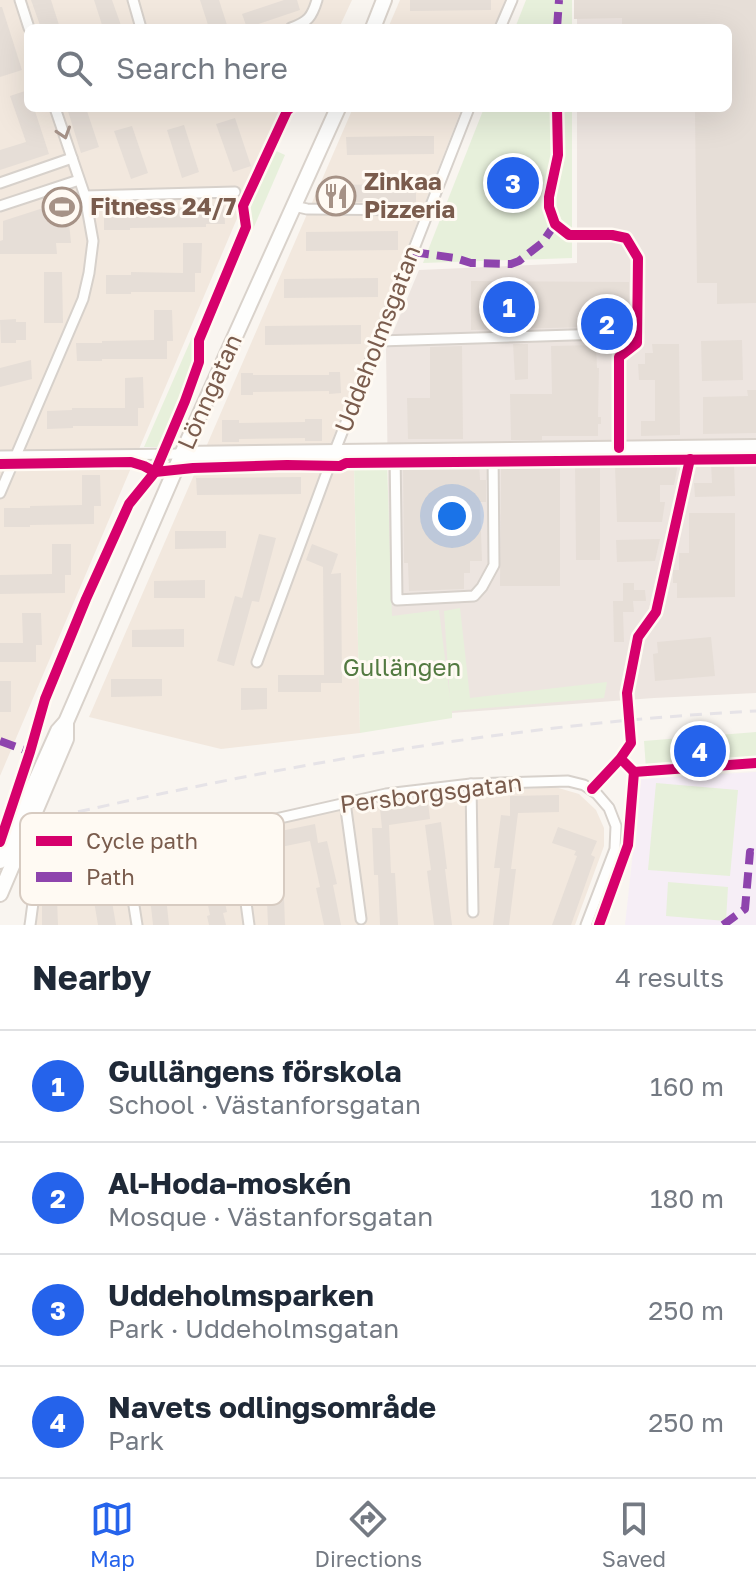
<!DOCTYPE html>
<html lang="en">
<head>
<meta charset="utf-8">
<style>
  body { margin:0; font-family:"Golos Text",sans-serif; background:#f2f2f3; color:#1f2937 }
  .you { position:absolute; left:452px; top:516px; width:28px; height:28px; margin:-20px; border:6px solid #fff; border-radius:50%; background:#1a73e8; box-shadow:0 0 0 12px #1a73e833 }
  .badge { display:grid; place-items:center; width:52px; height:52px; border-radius:50%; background:#2563eb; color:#fff; font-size:26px; font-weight:700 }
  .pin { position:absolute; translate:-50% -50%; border:4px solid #fff; box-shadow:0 2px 8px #0006 }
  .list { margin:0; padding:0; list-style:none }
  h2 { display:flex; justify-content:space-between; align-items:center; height:104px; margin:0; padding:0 32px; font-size:34px }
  h2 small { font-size:26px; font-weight:400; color:#747a83 }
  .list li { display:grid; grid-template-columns:52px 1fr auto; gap:24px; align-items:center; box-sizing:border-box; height:112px; padding:0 32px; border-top:2px solid #e0e1e3 }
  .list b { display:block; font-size:30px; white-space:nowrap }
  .list p { margin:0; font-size:26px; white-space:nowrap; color:#747a83 }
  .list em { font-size:26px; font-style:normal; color:#747a83 }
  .icon { flex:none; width:44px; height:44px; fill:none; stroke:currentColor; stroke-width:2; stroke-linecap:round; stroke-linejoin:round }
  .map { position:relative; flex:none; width:756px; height:925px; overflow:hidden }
  .search { position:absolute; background:#fff; box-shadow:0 8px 32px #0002; left:24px; right:24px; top:24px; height:88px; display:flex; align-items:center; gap:20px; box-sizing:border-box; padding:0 28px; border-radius:12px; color:#747a83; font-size:30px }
  .sheet { height:552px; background:#fff }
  nav { display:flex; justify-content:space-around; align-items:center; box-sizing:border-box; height:112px; border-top:2px solid #e0e1e3; background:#fff; font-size:22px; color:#747a83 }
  nav a { display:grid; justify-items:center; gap:4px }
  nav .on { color:#2563eb }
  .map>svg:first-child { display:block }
</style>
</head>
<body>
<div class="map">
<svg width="756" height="925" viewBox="0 0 756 925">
  <rect width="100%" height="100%" fill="#f9f5f0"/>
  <!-- residential -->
  <g fill="#f2e8de">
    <path d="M0,0H352L339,28H28V108H284L0,776Z"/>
    <path d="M400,0H505L494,28H388Z"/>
    <path d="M353,108H462L320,471L354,464L360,733L221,749L89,717Z"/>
    <path d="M555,787L579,794L596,810L604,828V846L575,925H36L39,894L47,874L54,868L247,832L359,804L458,793Z"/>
  </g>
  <!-- industrial -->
  <path fill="#ede5e0" d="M577,0H756V693L654,698L451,713L390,615L386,349L419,270L577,263V108H728V28H577Z"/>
  <!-- education -->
  <path fill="#f6eef6" d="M756,772V925H625L641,779Z"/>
  <!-- green -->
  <g fill="#e7f0db">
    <path d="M526,0H572V28H515Z"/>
    <path d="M484,108H572V258L423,263Z"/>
    <path d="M274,150L285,155L159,447H144Z"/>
    <path d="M387,461L392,616L439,610L450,698L444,611L460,608L470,698L607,682L604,698L452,711V718L360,733L354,464Z"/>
    <path d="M756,732V760L646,769L644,741Z"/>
    <path d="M656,783L738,790L730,876L648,870Z"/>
    <path d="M668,882L728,887L726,921L666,916Z"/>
  </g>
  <!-- building -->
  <g fill="#e6ded7">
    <path d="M31,0H51L60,28H41Z"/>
    <path d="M94,0H112L122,28H103Z"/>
    <path d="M200,0H219L228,28H209Z"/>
    <path d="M284,0H297L300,10L247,28L242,14Z"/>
    <path d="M410,0H491V10L410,11Z"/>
    <path d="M574,0H756V303L717,304V283H697L695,112H698L697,108H728V28H622V18L574,19Z"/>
    <path d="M0,7H2L22,70L0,77Z"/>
    <path d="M28,90V108H34L49,154L0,170V150L26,142L10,96Z"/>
    <path d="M67,108H86L99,147L81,153Z"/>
    <path d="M235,118L251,166L233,172L216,124Z"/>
    <path d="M184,125L199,172L182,178L167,130Z"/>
    <path d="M132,126L148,173L131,179L114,131Z"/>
    <path d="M415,136H434V154L347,155L346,137Z"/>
    <path d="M416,184V202H327V185Z"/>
    <path d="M65,201L68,212L71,243H56L57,254H0V241L3,240V221Z"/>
    <path d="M204,205H224L225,224H206V227L130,228V230H104V212L129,211V209L205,208Z"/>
    <path d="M398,231V250L306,251V232Z"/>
    <path d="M183,243H202L201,273H195V292H131V294H106V275H131V272L183,273Z"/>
    <path d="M44,272H62L63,323H44Z"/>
    <path d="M378,278V297L284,298V279Z"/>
    <path d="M471,281L629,282V326L471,330Z"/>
    <path d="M154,310H172L173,341H167V359H102V361H77L76,343H102V341L154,340Z"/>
    <path d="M16,319V322H26V340H16V343H1L0,320Z"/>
    <path d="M361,325V344L265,345V326Z"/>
    <path d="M742,340L743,380L702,381L701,341Z"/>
    <path d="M513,344H528V379L515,380Z"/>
    <path d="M652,344H679L680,435L641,436V421H655V380H639L638,364H645V353H653Z"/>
    <path d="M596,345L597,368H599L598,417H601V424H598V436H542V440H511L510,394H552L551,346Z"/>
    <path d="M462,346L463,439H408L407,398H430V347Z"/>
    <path d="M31,360L32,379L0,387V368Z"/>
    <path d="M329,372H340L341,393L329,394V391L253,392V395H241V373H253V375H329Z"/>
    <path d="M143,377L144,408H138V426H73V428L47,429V411L72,410V408H125V378Z"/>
    <path d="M747,390H756V433L703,434V397L748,396Z"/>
    <path d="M305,419H322V441H305V438L239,439V442H222V420H239V423L305,422Z"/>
    <path d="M734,462L735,496L695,497L694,483H712L711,463Z"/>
    <path d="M479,463L480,480H486V502H480L482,561H470V573H464V589L409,591L408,563H404L403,464Z"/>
    <path d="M575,463H600V560H576Z"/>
    <path d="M678,464L674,485H660V502H665L662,522H617L615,466Z"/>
    <path d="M501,465H560V586H500Z"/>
    <path d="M82,475H100L101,506H94V524L30,525V527H4V508H30V506L82,505Z"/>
    <path d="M301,477V494L197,495L196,478Z"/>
    <path d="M689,513H735V597L677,598V583H673V570H679V553H689Z"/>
    <path d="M175,531H226V548L175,549Z"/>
    <path d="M259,534L276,538L259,602L252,601L234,666L217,661L235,596L242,598Z"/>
    <path d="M660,539L655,561L617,562L616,540Z"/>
    <path d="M52,544H71V575H65V593L0,594V575L52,574Z"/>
    <path d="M312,544L338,554L331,574L341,573L342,683H321V692H278V675H324L323,567L306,560Z"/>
    <path d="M205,580V598H154V581Z"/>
    <path d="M623,583H634V590H645L646,601H633L634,612H623L624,642H614L613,601H623Z"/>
    <path d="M22,613H41L42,645H36V662H0V643H23Z"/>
    <path d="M184,629V647H132V630Z"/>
    <path d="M711,637L715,676L655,681L653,654L658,653L657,642Z"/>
    <path d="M111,679H162V696L111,697Z"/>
    <rect x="0" y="681" width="11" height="31"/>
    <path d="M241,688H267V709L241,710Z"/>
    <path d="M559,795V812L518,813L511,869H516L509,925H493L500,868H494L501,815L510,816V796Z"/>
    <path d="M428,802L430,819L389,825L391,873H395L398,925H380L378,875H374L372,828H382L380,809Z"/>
    <path d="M441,822L447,869H445L452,925H434L427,871L431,870L425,825Z"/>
    <path d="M315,824L318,843L327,841L337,884L333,885L341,925H324L316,888L320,887L310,841L276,848L279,898H284L285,925H268L267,901H262L259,854H270L266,834Z"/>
    <path d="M558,827L597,841L591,855L595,857L571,925H552L577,856L574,855L576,851L552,843Z"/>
    <path d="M203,847L207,869L217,867L227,912L223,913L226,925H209L207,916L210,915L200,866L158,874L155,857Z"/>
    <path d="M98,871L100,892L110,890L116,925H98L92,889L52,894L50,877Z"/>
    <path d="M164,878L169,925H153L148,879Z"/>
    <path d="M42,899H57L58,925H42Z"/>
  </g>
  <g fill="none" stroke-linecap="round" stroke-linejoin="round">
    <!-- street casing -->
    <g stroke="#d7d1cb" stroke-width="13">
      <g id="street">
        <path d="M20,0L29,28"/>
        <path d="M133,0L141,28"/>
        <path d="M291,28C308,22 312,17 317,0"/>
        <path d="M500,28L512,0"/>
        <path d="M0,183L72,158"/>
        <path d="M85,196L235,192"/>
        <path d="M0,206L79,180"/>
        <path d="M294,206L307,209L429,210"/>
        <path d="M379,341L637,333"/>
        <path d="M395,450L397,600L474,596L482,587L494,565L493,449"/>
        <path d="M0,456L182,454"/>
        <path d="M0,493L83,299L89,273L93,241L85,196L55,108"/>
        <path d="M646,625L656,612L693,448"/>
        <path d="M257,662L334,453L469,108"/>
        <path d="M471,784L473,912"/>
        <path d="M345,802L361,919"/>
        <path d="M236,828L249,925"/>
        <path d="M125,848L137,925"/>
        <path d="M30,925C34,900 33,867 61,858L236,828L386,794L471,784L568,781L584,785L597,794L609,808L616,826L615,849L586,925"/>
      </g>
    </g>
    <!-- secondary casing -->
    <g stroke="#d9d2cb" stroke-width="18">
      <g id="secondary">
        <path d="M373,28L384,0"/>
        <path d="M182,454L756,447"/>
        <path d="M0,861L58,731L66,722L182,454L338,108"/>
        <path d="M0,894L66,739V722"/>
      </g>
    </g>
    <!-- street -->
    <use href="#street" stroke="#fefefd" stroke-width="9"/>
    <!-- secondary -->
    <use href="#secondary" stroke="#fefefd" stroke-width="14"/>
    <!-- rail -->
    <path stroke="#e6e3e7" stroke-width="3" stroke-dasharray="12 8" stroke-linecap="butt" d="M0,829C37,820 75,813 113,804C325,758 539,722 756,711"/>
    <!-- quiet -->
    <g stroke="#8e44ad" stroke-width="8" stroke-dasharray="16 8" stroke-linecap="butt">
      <path d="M557,28L559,0"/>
      <path d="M413,252L455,258L471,263L511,264L519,261L542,243L555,224"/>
      <path d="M0,741L30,752"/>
      <path d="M723,925L745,909L750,852L756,853"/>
    </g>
    <!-- cycleway casing -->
    <g stroke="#fffaf3" stroke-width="15">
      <g id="cycleway">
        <path d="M557,108L558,155L549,197V207L555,224L569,235H612L626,238L638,258L637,343L619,357V448"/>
        <path d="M0,464L131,462L144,466L155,472L193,468L287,465L340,466L346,463L756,459"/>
        <path d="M624,762L634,772L756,763"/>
        <path d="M592,789L620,759L631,743L627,693L638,637L656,612L690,459"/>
        <path d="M0,842L30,752L45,699L86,599L129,504L155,472L185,401L199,362V340L246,227L243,206L287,111L290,108"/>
        <path d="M599,925L628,845L634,772"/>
      </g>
    </g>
    <!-- cycleway -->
    <use href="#cycleway" stroke="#d6006c" stroke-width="10"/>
  </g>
  <!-- one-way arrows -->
  <defs><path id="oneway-chevron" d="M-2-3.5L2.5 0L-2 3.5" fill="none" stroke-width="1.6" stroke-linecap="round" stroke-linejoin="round" transform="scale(2)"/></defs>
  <use stroke="#a8958b" href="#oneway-chevron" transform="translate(64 133) rotate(72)"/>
  <!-- icons -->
  <defs>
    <g id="restaurant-ring" transform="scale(2)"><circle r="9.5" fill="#fffaf3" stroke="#a69286" stroke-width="1.5"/><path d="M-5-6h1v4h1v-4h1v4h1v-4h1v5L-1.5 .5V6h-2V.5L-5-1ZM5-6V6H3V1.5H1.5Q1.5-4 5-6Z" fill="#a69286"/></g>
    <g id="stadium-ring" transform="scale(2)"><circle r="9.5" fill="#fffaf3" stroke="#a69286" stroke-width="1.5"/><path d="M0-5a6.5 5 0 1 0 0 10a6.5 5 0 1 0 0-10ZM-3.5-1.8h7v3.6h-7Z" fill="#a69286"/></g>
  </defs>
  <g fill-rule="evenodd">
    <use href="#restaurant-ring" x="336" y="196"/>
    <use href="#stadium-ring" x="62" y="207"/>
  </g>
  <g text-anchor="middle" stroke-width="6" stroke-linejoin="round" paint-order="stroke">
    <!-- poi labels -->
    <g font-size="24" font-weight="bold" fill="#7a5c4d" stroke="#fffaf3" text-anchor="start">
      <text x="364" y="190">Zinkaa<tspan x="364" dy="28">Pizzeria</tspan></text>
      <text x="90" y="215">Fitness 24/7</text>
    </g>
    <!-- street labels -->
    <g font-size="24" fill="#7a5c4d" stroke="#fffaf3">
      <text transform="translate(378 339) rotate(-69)" y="8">Uddeholmsgatan</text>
      <text transform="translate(210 392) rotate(-66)" y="8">Lönngatan</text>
      <text transform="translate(431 794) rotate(-7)" y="8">Persborgsgatan</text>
    </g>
    <!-- park labels -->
    <g font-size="24" fill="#537a41" stroke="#fffaf3">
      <text x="402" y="676">Gullängen</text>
    </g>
  </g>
  <!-- legend -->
  <rect x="20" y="813" width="264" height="92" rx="12" fill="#fffaf3" stroke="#d7cbc1" stroke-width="2"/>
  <rect x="36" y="836" width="36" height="10" fill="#d6006c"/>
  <rect x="36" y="872" width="36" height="10" fill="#8e44ad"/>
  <g font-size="22" fill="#7a5c4d">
    <text x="86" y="849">Cycle path</text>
    <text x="86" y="885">Path</text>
  </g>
</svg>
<div class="you"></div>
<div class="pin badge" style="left:509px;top:307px">1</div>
<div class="pin badge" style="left:607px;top:324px">2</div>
<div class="pin badge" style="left:513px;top:183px">3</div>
<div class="pin badge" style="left:700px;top:751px">4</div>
<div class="search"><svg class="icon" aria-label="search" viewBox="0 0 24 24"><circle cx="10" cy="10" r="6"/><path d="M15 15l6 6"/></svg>Search here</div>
</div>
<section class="sheet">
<h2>Nearby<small>4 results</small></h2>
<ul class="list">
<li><span class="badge">1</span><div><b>Gullängens förskola</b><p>School · Västanforsgatan</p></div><em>160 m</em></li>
<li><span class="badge">2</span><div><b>Al-Hoda-moskén</b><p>Mosque · Västanforsgatan</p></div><em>180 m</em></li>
<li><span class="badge">3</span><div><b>Uddeholmsparken</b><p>Park · Uddeholmsgatan</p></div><em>250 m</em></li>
<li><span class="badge">4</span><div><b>Navets odlingsområde</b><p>Park</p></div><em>250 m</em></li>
</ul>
</section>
<nav>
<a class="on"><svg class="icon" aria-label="map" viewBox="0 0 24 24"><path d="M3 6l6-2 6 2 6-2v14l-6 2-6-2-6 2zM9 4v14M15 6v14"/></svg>Map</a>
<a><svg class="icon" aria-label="directions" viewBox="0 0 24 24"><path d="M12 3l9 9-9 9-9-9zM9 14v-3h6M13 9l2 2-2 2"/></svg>Directions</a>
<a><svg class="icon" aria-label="saved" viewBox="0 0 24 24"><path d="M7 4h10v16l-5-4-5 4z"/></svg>Saved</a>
</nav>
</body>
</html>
